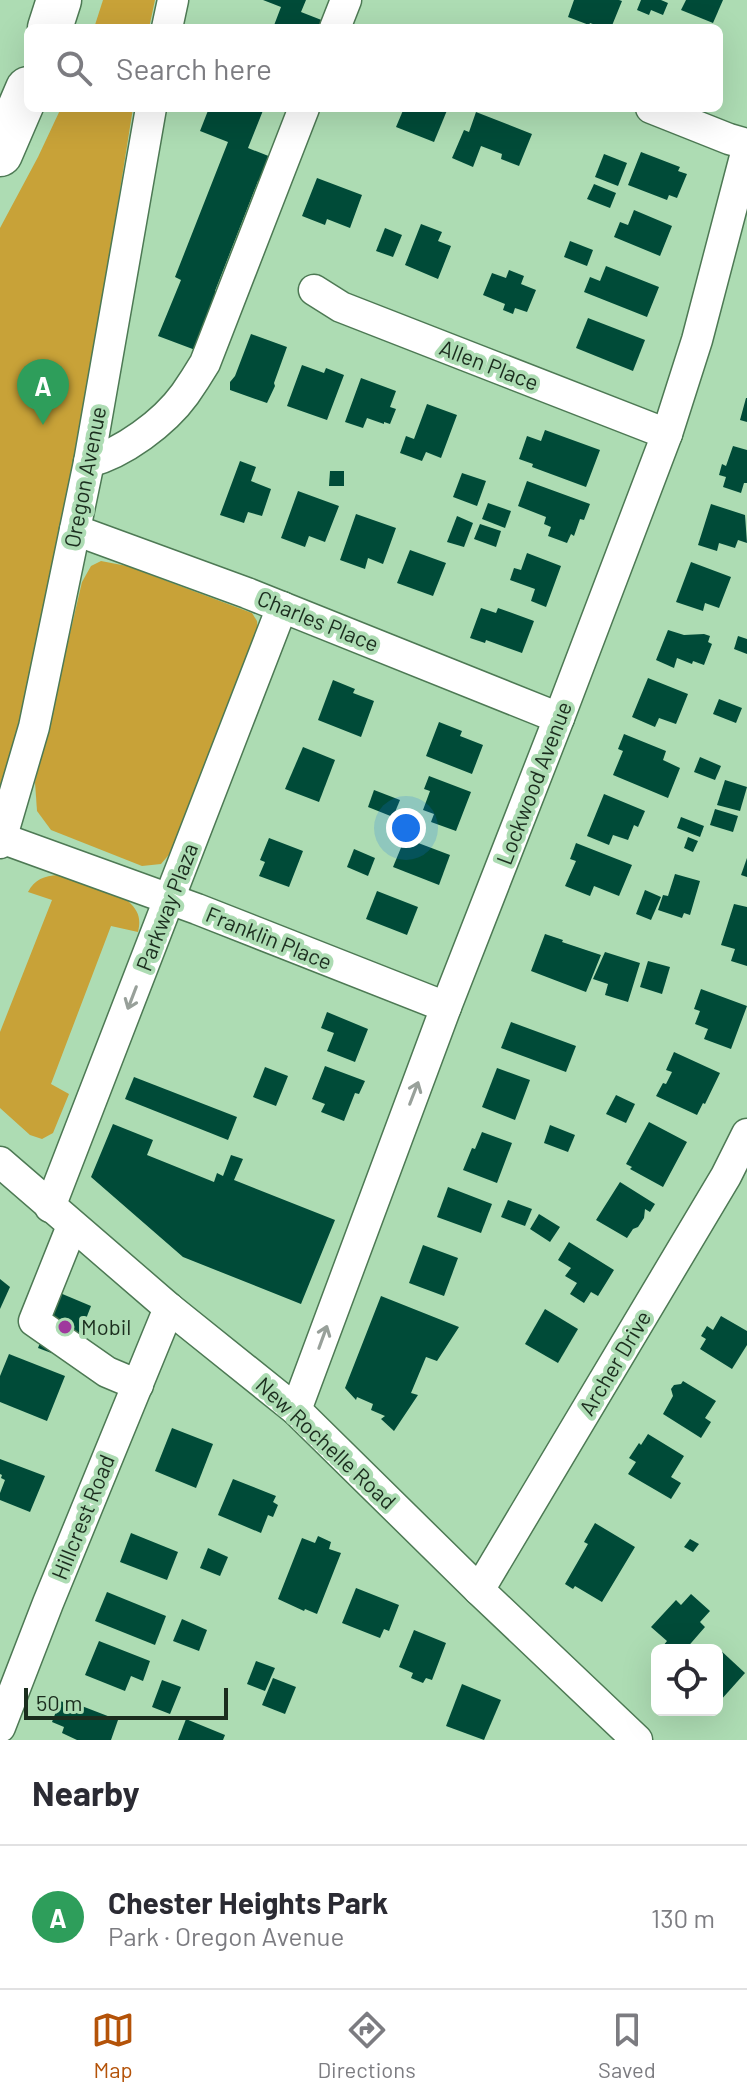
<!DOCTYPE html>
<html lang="en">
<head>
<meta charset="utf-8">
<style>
  body { margin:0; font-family:Barlow,sans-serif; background:#f7f7f7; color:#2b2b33 }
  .controls { position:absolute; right:24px; bottom:24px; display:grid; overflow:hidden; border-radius:12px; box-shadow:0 8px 32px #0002 }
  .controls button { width:72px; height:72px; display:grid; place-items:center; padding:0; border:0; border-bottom:2px solid #e1e1e2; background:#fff; color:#2b2b33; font:40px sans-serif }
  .scale { position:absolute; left:24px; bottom:20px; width:204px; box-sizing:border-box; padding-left:8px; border:4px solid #1b2d1e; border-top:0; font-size:22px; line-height:28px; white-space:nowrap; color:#1b2d1e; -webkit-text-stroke:6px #addcb3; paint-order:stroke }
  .you { position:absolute; left:406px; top:828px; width:28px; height:28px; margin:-20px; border:6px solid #fff; border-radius:50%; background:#1a73e8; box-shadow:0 0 0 12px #1a73e833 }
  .badge { display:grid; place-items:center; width:52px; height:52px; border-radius:50%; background:#b45309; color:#fff; font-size:26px; font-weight:700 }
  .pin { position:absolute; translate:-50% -66px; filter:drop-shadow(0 2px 4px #0008) }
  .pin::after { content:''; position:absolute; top:42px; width:28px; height:24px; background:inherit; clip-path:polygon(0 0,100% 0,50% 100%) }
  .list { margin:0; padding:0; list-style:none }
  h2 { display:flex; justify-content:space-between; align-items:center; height:104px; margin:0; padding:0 32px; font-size:34px }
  h2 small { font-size:26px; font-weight:400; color:#7c7c81 }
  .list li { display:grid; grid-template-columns:52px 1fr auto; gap:24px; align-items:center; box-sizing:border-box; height:144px; padding:0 32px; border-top:2px solid #e1e1e2 }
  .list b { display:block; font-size:30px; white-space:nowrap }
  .list p { margin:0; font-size:26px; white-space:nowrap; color:#7c7c81 }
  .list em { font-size:26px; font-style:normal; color:#7c7c81 }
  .icon { flex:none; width:44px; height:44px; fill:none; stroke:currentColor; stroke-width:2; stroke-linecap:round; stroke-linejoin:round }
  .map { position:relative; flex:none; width:747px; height:1740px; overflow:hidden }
  .search { position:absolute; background:#fff; box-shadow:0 8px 32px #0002; left:24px; right:24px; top:24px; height:88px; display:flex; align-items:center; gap:20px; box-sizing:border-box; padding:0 28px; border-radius:12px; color:#7c7c81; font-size:30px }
  .sheet { height:248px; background:#fff }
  nav { display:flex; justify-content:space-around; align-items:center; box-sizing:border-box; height:112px; border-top:2px solid #e1e1e2; background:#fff; font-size:22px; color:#7c7c81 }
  nav a { display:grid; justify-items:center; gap:4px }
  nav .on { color:#b45309 }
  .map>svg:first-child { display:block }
</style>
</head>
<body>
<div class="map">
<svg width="747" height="1740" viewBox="0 0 747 1740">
  <rect width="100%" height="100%" fill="#addcb3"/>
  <!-- green -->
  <g fill="#c8a238">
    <path d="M103,0H155L149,28H94Z"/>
    <path d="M61,108H133L65,537L0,797V228L38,157Z"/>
    <path d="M101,561L127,566L252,613L257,621L258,631L173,850L161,864L142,866L51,830L37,811L35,782L82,582L91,566Z"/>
    <path d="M58,875L128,901C139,911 141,919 138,932L111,926L51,1084L69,1094L53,1133L42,1139L30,1135L0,1108V1032L52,900L28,892C35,879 44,876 58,875Z"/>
  </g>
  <!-- building -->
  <g fill="#004b38">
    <path d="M263,0H306L301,12L324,21L322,28H273L281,7Z"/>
    <path d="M574,0H619L622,1L611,28H604L590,23L589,25L568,17Z"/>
    <path d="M641,0H661L668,3L663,15L651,10L649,15L637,10Z"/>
    <path d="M686,0H723L713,23L681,10Z"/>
    <path d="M209,108H264L248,148L271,157L262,182L258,181L215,291L220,293L198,351L158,336L181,280L175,277L228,142L200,131Z"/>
    <path d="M404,108H448L434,142L396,127Z"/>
    <path d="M476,112L532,134L519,166L501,159L502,154L481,146L473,167L452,158L464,130L469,132Z"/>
    <path d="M641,152L680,167L678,171L687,174L677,198L669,195L667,200L628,185Z"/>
    <path d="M604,154L627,163L618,186L595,177Z"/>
    <path d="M317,178L362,195L350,228L327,219L325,225L302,216Z"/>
    <path d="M594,184L616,193L610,208L587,199Z"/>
    <path d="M634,210L672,226L660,256L614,237L620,222L628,225Z"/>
    <path d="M421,224L442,232L438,241L451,246L438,279L405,265Z"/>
    <path d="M385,228L402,235L393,257L376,251Z"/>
    <path d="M570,241L593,250L587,266L564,257Z"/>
    <path d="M606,266L659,287L647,317L584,292L590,277L600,281Z"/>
    <path d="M509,270L524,276L521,284L536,290L527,312L515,308L513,314L503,310L505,304L483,295L492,273L506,278Z"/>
    <path d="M588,318L645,340L633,371L576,348Z"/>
    <path d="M251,334L287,347L274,383L275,386L267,403L230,390V382L235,376Z"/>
    <path d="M302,365L324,373L326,368L344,375L327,420L287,406Z"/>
    <path d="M361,378L396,391L390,407L396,409L390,424L384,422V424L367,418L363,428L345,422Z"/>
    <path d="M746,398H747V422L740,420Z"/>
    <path d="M427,404L457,415L441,458L426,452L422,461L400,453L406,436L414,439Z"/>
    <path d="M545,430L600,450L586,487L532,467L533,464L519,459L527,436L541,441Z"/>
    <path d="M733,446L747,450V483H744L741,493L723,487L726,477L719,475L722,464L726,466Z"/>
    <path d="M240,461L256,467L251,481L271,489L262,516L248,512L244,523L220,515Z"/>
    <path d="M330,471H344V486H329Z"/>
    <path d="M462,473L486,481L477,506L453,497Z"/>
    <path d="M527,481L590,504L584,520L580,519L574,536L571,534L567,543L548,536L551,527L544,524L546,517L518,506Z"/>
    <path d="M298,491L339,506L325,542L309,536L305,547L281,538Z"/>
    <path d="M488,503L511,511L505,528L482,519Z"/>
    <path d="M711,504L745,515L747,543L738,540L735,548L719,543L717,551L698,545Z"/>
    <path d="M356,514L396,528L383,564L368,558L365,569L340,560Z"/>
    <path d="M457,516L473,523L464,547L447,542Z"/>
    <path d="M480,524L501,531L496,547L474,539Z"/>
    <path d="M410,550L446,563L433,596L397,583Z"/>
    <path d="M527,553L561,566L546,607L531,601L535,589L510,580L514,568L521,570Z"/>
    <path d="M691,562L731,577L719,608L705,603L703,611L676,602Z"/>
    <path d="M481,608L496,613L498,608L534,621L522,653L486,640L485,643L470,638Z"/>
    <path d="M668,630L684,635L704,634L710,636L708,642L712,644L704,665L693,661L692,664L677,658L674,668L656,660Z"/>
    <path d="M738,636L747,639V654L734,649Z"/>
    <path d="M648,678L688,694L676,724L659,718L655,727L632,717Z"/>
    <path d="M333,680L355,689L353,693L374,701L361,737L318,720Z"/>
    <path d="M719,699L742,708L736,723L713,714Z"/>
    <path d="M439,722L462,731L460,736L483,745L472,774L426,756Z"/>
    <path d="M624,734L666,751L663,760L680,768L668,798L613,775L623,751L618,749Z"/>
    <path d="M303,747L335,760L319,802L285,789Z"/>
    <path d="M700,757L721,766L715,780L694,772Z"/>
    <path d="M429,776L471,792L456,831L431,822L434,814L423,810L430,791L424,789Z"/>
    <path d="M725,780L747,787L740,811L717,805Z"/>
    <path d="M374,790L400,800L393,817L368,807Z"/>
    <path d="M604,794L645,811L638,827L634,825L628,840L613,835L609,845L587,836Z"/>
    <path d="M715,809L738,816L733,832L710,825Z"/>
    <path d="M681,817L704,826L700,837L677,828Z"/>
    <path d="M688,837L698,841L693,852L684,848Z"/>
    <path d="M269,838L303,851L289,887L259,876L265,862L260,860Z"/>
    <path d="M405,838L450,855L439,885L393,867Z"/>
    <path d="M576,843L632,865L619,896L594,886L590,896L565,886L576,861L570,859Z"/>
    <path d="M354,849L375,858L368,876L347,867Z"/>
    <path d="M747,858V877L741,875Z"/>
    <path d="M675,874L700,881L690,915L684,913L682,918L658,910L663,895L668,896Z"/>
    <path d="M645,890L661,897L651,920L636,914Z"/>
    <path d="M377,891L418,907L407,935L366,919Z"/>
    <path d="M734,904L747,907V966L731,961L735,949L721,945Z"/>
    <path d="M545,934L563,940L562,942L601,955L586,992L531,971Z"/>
    <path d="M605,952L640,963L628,1002L605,995L608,984L593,979Z"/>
    <path d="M648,961L670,967L662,994L640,987Z"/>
    <path d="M701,989L747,1006L731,1049L704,1039L708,1029L695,1024L700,1011L694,1009Z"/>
    <path d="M327,1012L368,1029L355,1062L327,1051L334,1033L321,1028Z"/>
    <path d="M511,1022L576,1046L566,1072L501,1048Z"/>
    <path d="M674,1052L720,1073L705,1104L703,1103L697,1115L656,1096L663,1083L666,1084L672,1072L666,1070Z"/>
    <path d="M325,1066L365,1081L359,1094L355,1093L344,1121L321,1112L325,1104L312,1099Z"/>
    <path d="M265,1067L288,1076L276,1106L253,1097Z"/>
    <path d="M497,1068L530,1080L515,1120L482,1107Z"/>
    <path d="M134,1077L237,1117L228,1140L125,1099Z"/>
    <path d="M616,1095L635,1104L626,1123L606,1114Z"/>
    <path d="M649,1122L687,1142L663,1187L630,1169L632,1167L626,1164Z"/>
    <path d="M113,1124L153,1140L147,1155L214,1182L217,1173L223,1176L231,1155L243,1159L234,1180L335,1220L301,1304L183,1257L91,1177Z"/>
    <path d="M550,1125L575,1135L568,1152L544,1143Z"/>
    <path d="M482,1132L512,1143L497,1183L463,1170L472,1148L475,1149Z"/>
    <path d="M620,1182L655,1204L650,1212L645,1209L644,1218L638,1227L633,1229L627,1238L596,1220Z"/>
    <path d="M448,1187L492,1204L481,1233L437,1217Z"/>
    <path d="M508,1200L532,1209L525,1226L501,1217Z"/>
    <path d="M539,1214L560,1227L550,1242L530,1229Z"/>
    <path d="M569,1242L614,1270L598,1296L591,1292L584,1303L570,1294L577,1283L565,1276L571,1268L558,1260Z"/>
    <path d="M423,1245L458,1258L444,1296L409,1283Z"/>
    <path d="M0,1279L10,1287L0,1309Z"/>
    <path d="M60,1293L91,1306L70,1360L38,1348Z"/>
    <path d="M381,1296L459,1327L437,1361L426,1357L411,1393L418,1395L394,1431L381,1419L385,1416L371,1410L373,1404L357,1397L356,1400L345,1388Z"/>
    <path d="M545,1309L578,1329L558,1363L525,1344Z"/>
    <path d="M721,1316L747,1331V1345L732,1369L700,1349L706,1339L701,1336L707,1326L713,1330Z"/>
    <path d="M9,1354L65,1376L47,1421L0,1402V1376Z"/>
    <path d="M683,1381L716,1401L705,1418L711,1422L701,1438L663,1414L673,1396L671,1389L674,1385L681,1384Z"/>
    <path d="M172,1428L213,1444L196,1488L155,1471Z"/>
    <path d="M648,1434L684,1456L671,1477L681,1483L671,1499L628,1474L636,1462L629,1458L639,1443L641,1445Z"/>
    <path d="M0,1459L45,1476L30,1512L0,1500V1493L5,1480L1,1478L2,1475L0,1474Z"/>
    <path d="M233,1479L276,1496L273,1502L278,1505L273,1517L268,1515L261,1533L218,1515Z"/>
    <path d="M595,1523L635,1547L602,1602L575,1586L573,1589L565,1584L588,1544L584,1542Z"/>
    <path d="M131,1533L178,1552L167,1580L120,1562Z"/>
    <path d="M318,1536L331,1542L329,1549L341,1553L317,1614L305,1609L304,1611L278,1599L302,1538L315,1543Z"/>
    <path d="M690,1539L699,1544L693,1552L684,1547Z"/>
    <path d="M208,1548L228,1557L220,1576L200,1568Z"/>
    <path d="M356,1588L399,1605L389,1631L384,1629L380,1638L342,1623Z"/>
    <path d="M107,1592L166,1616L155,1645L95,1621Z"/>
    <path d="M691,1594L710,1611L700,1622L705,1627L685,1650H667L663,1646L667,1641L651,1627L676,1600L681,1605Z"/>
    <path d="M182,1619L207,1630L199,1651L173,1641Z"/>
    <path d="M414,1630L446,1643L432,1680L426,1678L423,1683L411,1678L413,1673L399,1667Z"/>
    <path d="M99,1641L150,1661L143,1681L131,1676L125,1691L85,1675Z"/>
    <path d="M717,1647L745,1673L720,1701L717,1697Z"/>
    <path d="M256,1661L275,1668L265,1691L247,1684Z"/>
    <path d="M273,1678L296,1687L285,1714L262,1705Z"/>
    <path d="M162,1680L181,1687L170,1714L152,1707Z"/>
    <path d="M462,1684L501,1700L484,1740L446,1726Z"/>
    <path d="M60,1701L73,1705L74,1703L118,1720L111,1740H77L62,1733L64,1727L52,1722Z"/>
    <path d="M186,1719L225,1735L223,1740H178Z"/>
  </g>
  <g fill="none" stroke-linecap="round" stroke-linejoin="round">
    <!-- minor casing -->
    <g stroke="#4d7954" stroke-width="33">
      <g id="minor">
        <path d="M167,28L173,0"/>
        <path d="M335,28L346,0"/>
        <path d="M651,108L729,139L747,144"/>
        <path d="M314,290L341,307L667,434"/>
        <path d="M89,462C123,453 164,423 185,394C192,384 199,373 205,363L304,108"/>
        <path d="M75,530L247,593L559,718"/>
        <path d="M1,838L197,909L446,1007"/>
        <path d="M0,843L34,727L89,462L151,108"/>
        <path d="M0,1162L169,1308L296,1410L479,1590L637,1740"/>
        <path d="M50,1207L282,607"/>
        <path d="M72,1226L34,1321L107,1372L138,1385"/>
        <path d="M296,1410L446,1007L559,718L667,434L697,340L747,149"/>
        <path d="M479,1590L726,1176L747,1134"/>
        <path d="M0,1727L48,1603L169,1308"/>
      </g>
    </g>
    <!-- highway casing -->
    <g stroke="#4d7954" stroke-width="47">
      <g id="highway">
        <path d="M50,28L59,0"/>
        <path d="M0,154L28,89"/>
      </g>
    </g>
    <!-- minor -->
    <use href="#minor" stroke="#fff" stroke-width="30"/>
    <!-- highway -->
    <use href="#highway" stroke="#fff" stroke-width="44"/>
  </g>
  <!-- one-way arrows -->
  <defs><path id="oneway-shaft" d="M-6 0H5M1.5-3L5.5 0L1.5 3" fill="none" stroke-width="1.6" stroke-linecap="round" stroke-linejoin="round" transform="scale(2)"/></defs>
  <g stroke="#98a09a">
    <use href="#oneway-shaft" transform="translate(132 998) rotate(111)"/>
    <use href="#oneway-shaft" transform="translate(414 1093) rotate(-69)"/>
    <use href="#oneway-shaft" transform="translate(323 1337) rotate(-70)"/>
  </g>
  <!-- markers -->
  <circle fill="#9f399d" stroke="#addcb3" stroke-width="3" cx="65" cy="1327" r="8"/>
  <g text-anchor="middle" stroke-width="8" stroke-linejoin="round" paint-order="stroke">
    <!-- street labels -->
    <g font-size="22" fill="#1b2d1e" stroke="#addcb3">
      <text transform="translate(489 365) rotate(21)" y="8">Allen Place</text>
      <text transform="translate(85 477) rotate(-79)" y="8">Oregon Avenue</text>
      <text transform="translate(318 621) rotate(22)" y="8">Charles Place</text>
      <text transform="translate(534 783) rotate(-69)" y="8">Lockwood Avenue</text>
      <text transform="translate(167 907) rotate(-69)" y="8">Parkway Plaza</text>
      <text transform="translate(269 938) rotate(22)" y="8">Franklin Place</text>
      <text transform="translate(615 1363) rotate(-59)" y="8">Archer Drive</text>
      <text transform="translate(326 1443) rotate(43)" y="8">New Rochelle Road</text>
      <text transform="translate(83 1517) rotate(-68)" y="8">Hillcrest Road</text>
    </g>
    <!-- poi labels -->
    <g font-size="22" fill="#1b2d1e" stroke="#addcb3" text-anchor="start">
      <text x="81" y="1335">Mobil</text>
    </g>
  </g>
</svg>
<div class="controls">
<button><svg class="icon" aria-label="locate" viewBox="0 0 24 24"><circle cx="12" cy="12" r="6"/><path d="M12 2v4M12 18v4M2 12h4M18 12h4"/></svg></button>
</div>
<div class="scale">50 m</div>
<div class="you"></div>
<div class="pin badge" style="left:43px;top:425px;background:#2e9e5b">A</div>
<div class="search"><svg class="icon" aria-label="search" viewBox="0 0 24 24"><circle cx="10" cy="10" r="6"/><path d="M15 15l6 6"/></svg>Search here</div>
</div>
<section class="sheet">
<h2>Nearby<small></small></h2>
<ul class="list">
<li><span class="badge" style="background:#2e9e5b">A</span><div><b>Chester Heights Park</b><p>Park · Oregon Avenue</p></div><em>130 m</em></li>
</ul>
</section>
<nav>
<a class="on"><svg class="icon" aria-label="map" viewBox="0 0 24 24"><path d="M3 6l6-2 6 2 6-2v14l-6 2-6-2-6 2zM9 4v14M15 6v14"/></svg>Map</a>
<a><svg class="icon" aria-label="directions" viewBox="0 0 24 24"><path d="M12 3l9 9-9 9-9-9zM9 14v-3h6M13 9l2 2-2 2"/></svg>Directions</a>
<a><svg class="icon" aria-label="saved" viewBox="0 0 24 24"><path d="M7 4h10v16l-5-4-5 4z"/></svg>Saved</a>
</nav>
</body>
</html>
